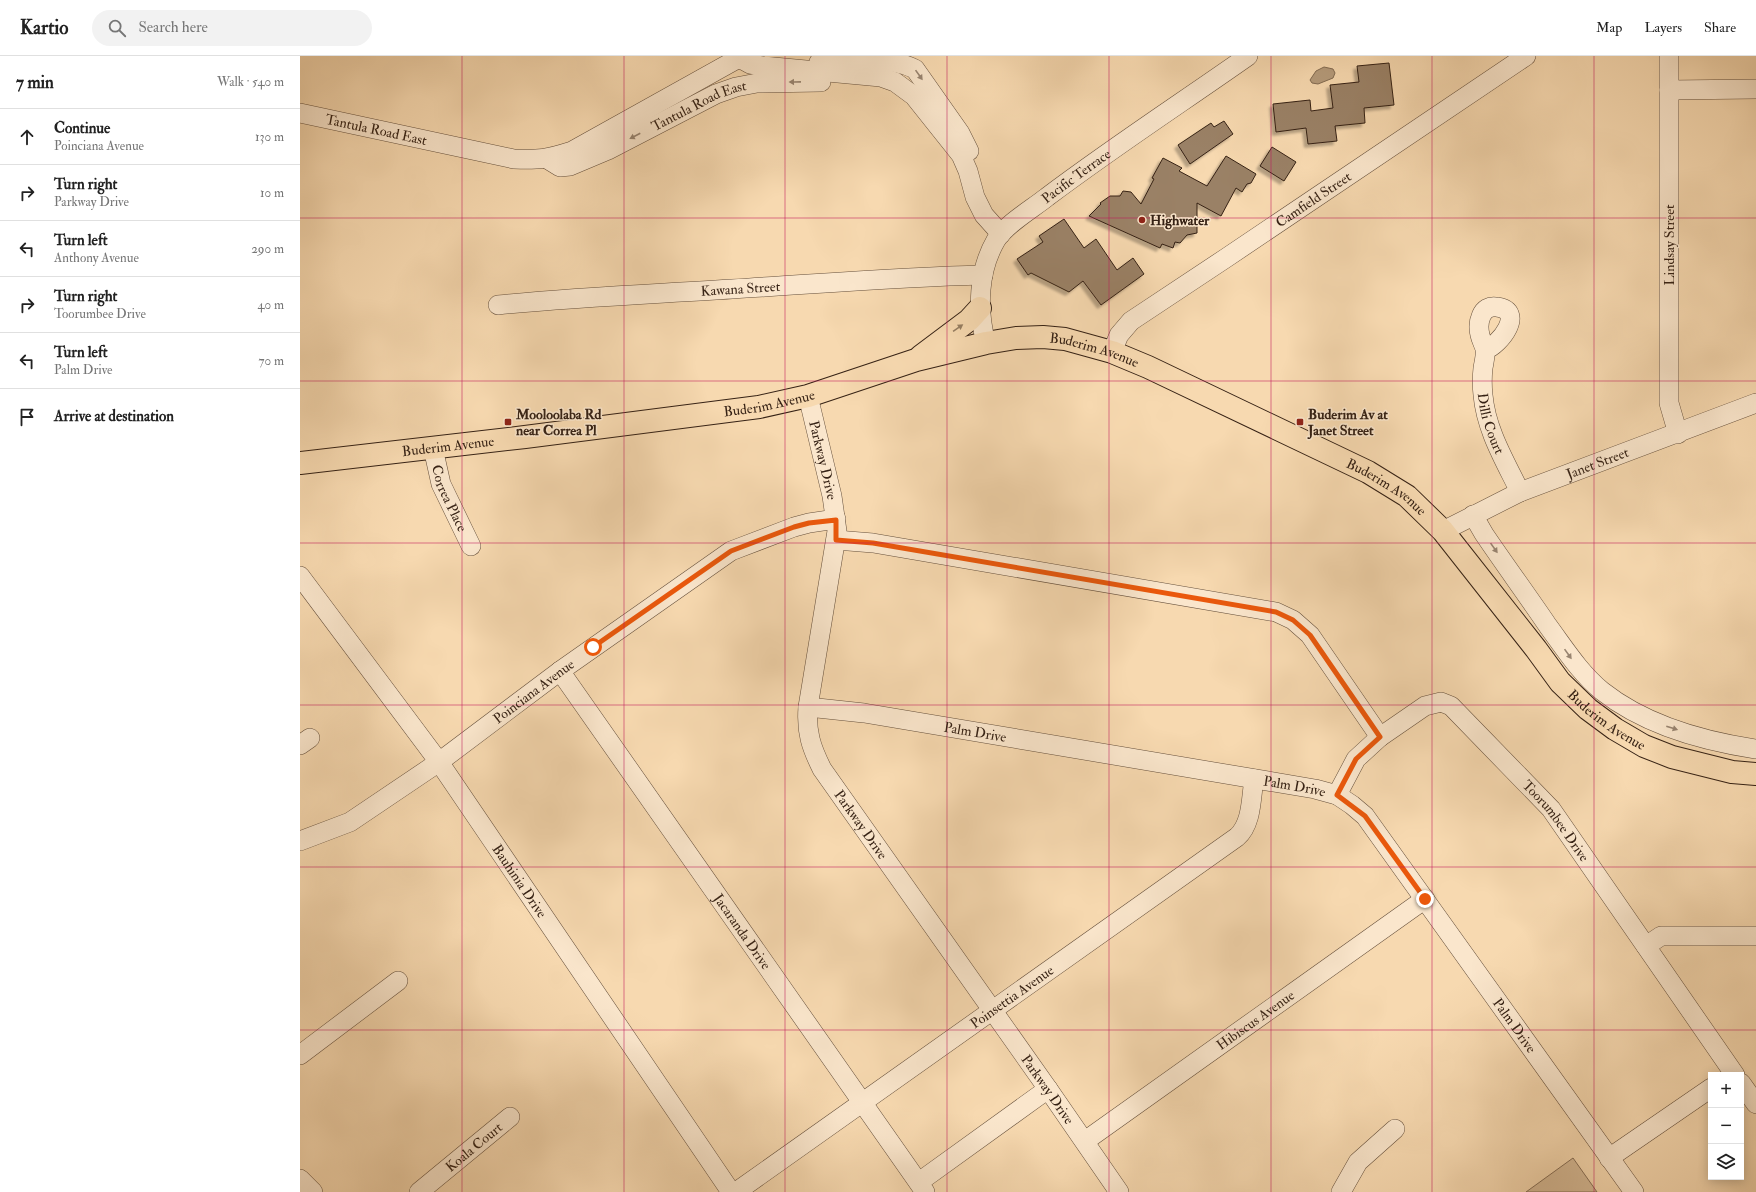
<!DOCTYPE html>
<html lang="en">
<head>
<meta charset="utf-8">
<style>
  body { margin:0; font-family:"IM FELL Double Pica",serif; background:#f2f2f2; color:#222 }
  .controls { position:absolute; right:12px; bottom:12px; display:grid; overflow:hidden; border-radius:0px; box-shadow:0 2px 10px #0003 }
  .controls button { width:36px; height:36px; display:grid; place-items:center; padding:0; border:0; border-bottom:1px solid #e0e0e0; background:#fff; color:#222; font:20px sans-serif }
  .stop { position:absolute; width:12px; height:12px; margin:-9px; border:3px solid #ea580c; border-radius:50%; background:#fff }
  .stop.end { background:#ea580c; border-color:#fff; box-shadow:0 1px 4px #0008 }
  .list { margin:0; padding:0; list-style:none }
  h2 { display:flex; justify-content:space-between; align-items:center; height:52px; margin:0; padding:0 16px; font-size:17px }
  h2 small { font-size:13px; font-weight:400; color:#767676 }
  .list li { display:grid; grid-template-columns:26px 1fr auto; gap:12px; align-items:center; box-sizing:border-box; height:56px; padding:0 16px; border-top:1px solid #e0e0e0 }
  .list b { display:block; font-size:15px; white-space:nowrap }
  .list p { margin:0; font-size:13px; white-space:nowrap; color:#767676 }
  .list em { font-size:13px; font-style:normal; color:#767676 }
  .icon { flex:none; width:22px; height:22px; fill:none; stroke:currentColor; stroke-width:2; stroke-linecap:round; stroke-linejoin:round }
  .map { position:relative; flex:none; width:1456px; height:1136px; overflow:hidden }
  header { display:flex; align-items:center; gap:24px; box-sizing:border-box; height:56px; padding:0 20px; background:#fff; border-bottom:1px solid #e0e0e0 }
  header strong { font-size:19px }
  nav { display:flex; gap:22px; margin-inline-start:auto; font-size:14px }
  .search { width:280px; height:36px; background:#f2f2f2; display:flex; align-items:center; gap:10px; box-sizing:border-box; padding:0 14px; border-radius:22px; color:#767676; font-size:15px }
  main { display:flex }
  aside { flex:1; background:#fff }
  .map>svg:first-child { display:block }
</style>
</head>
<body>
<header>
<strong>Kartio</strong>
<div class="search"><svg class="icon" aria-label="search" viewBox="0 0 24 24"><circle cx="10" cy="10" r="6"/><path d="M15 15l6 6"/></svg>Search here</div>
<nav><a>Map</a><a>Layers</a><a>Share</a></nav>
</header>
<main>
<aside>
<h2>7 min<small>Walk · 540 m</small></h2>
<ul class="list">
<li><svg class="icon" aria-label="ahead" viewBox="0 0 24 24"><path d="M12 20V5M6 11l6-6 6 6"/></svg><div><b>Continue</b><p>Poinciana Avenue</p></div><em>130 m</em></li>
<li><svg class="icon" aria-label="right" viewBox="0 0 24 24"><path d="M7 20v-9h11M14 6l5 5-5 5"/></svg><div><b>Turn right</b><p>Parkway Drive</p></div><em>10 m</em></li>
<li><svg class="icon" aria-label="left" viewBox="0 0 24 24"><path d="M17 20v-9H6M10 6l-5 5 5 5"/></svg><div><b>Turn left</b><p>Anthony Avenue</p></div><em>290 m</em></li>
<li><svg class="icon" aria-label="right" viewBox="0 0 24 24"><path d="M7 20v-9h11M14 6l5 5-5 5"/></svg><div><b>Turn right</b><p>Toorumbee Drive</p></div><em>40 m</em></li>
<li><svg class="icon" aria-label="left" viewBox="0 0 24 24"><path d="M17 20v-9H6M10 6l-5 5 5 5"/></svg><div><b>Turn left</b><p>Palm Drive</p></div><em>70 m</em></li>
<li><svg class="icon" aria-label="arrive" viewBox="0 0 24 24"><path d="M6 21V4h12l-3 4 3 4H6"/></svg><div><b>Arrive at destination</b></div></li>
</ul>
</aside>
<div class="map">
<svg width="1456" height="1136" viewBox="0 0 1456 1136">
  <defs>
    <filter id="shadow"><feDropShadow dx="-3.5" dy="3.5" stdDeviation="1" flood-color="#0004"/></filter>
  </defs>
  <rect width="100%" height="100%" fill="#f7d9b0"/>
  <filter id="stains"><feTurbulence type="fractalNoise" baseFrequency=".005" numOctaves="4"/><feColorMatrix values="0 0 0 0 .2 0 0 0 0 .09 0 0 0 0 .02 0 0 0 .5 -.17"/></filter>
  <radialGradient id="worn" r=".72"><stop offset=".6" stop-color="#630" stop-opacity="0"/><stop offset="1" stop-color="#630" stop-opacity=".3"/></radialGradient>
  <!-- green -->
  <path fill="#d6ba96" stroke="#866e56" d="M1273,1102L1297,1136H1226Z"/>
  <!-- water -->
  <path fill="#b59b7b" stroke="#826b52" d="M1024,11L1033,13L1035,17L1033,22L1018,28L1012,27L1010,24L1016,15Z"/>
  <!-- building -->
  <g fill="#9a8166" stroke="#362215" filter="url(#shadow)">
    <path d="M1089,7L1094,49L1064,52L1065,67L1035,70L1037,85L1008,88L1006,72L976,76L973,48L1010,44L1011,55L1033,52L1030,29L1059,26L1057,10Z"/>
    <path d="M924,65L933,78L890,108L878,89L911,67L914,71Z"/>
    <path d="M972,91L996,106L984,125L960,110Z"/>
    <path d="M926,100L956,118L951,127L947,128L942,136L936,132L921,160L897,147V177L887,179L880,187L875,186L873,192L862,188L860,192L789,160L801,148L800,147L810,140H820L823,135L831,136L841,148L854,123L852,122L863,102L882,112L879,115L907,130Z"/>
    <path d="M764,163L784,192L796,183L817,214L833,202L844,218L801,249L783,225L769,236L731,217L728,219L717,203L743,186L739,180Z"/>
  </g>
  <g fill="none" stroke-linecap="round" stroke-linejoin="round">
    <!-- minor casing -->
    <g stroke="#66503c" stroke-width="20">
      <g id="minor">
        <path d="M1369,0V347L1378,378"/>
        <path d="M519,6C548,4 590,0 615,13L660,77L669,95"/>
        <path d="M1369,34L1456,33"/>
        <path id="s1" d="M0,57L214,103C240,104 247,103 272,95L439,2L450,8L463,10L581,21L595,26L614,40L661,99L668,115L675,141L684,159L701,178"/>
        <path id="s2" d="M247,103L260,111L270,110L308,94L416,38L436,31L457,27L521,26"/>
        <path id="s3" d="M198,249C276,241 354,238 432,233C516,228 599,221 683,219"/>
        <path id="s4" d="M686,287C677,253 678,215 696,184C706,168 732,153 747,141C812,92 881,47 948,0"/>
        <path id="s5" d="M1185,294C1200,289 1226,255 1197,251C1181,248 1177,267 1180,279C1181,284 1184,289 1185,293C1186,299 1184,306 1183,312C1182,321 1182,330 1183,339C1186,374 1205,405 1220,436"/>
        <path id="s6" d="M812,296L819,279L831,265L926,202L1226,0"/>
        <path id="s7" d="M508,340L532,440L537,475L508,651C506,676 511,691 522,713L748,1033L819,1136"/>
        <path id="s8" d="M133,392L141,428L171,490"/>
        <path d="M1173,459L1184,478C1205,509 1227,539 1248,570C1265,593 1280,617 1302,635C1345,669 1402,685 1456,693"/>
        <path id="s9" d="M1143,475L1220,436L1456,347"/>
        <path d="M536,484L573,487L976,556L993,564L1010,579L1080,681"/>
        <path id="s10" d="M0,520L139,706L431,1136"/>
        <path id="s11" d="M260,615L625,1136"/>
        <path id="s12" d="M508,651L564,657L1015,733L1037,739L1052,749L1065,760L1334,1136"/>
        <path d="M0,689L10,682"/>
        <path id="s13" d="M1037,739L1056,703L1080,681L1125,650L1141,646L1151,650L1251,753L1435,1019"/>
        <path id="s14" d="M0,785L50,766L139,706L260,615L431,495L494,471L509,467L536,463"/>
        <path d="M1346,890L1361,880H1456"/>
        <path d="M0,999L98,925"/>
        <path d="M1441,1027L1456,1048"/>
        <path id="s15" d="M785,1085L1125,843"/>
        <path d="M1309,1102L1411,1032"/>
        <path d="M0,1123L13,1136"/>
        <path d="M619,1126L748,1033"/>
        <path id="s16" d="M119,1136L210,1061"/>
        <path id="s17" d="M436,1136L937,781C952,768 951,742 954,723"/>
        <path d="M1041,1136L1058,1106L1095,1073"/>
      </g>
    </g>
    <!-- major casing -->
    <g stroke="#362215" stroke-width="24">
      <g id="major">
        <path d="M621,300L669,264L680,252"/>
        <path id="s18" d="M0,407L225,381L459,351L508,340L616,304L686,287L716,282L743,281L765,283L812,296L848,311L1068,416L1107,440L1143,475L1236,593L1260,626L1288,653L1315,673L1344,690L1372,701L1432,716L1456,718"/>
      </g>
    </g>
    <!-- minor -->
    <use href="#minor" stroke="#fae6cc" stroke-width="19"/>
    <!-- major -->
    <use href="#major" stroke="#f7d9b0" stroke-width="22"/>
  </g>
  <!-- one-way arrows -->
  <defs><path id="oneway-solid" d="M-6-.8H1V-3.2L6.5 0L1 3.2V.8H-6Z"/></defs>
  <g fill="#988470">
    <use href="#oneway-solid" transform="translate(619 19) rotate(55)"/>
    <use href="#oneway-solid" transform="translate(495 26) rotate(179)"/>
    <use href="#oneway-solid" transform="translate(335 80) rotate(152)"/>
    <use href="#oneway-solid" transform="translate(1194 492) rotate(55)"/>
    <use href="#oneway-solid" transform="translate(1268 598) rotate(55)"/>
    <use href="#oneway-solid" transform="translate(1372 672) rotate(18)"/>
  </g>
  <use fill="#967e62" href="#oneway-solid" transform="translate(658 272) rotate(-35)"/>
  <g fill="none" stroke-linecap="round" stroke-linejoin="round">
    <!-- route -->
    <path stroke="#ea580c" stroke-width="5" d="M293,591L431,495L494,471L509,467L536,464V484L573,487L976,556L993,564L1010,579L1080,681L1056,703L1037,739L1065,760L1125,843"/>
  </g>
  <!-- grid -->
  <path fill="none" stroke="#c2185b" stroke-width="1" stroke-opacity="0.55" d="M162,0V1136M324,0V1136M485,0V1136M647,0V1136M809,0V1136M971,0V1136M1132,0V1136M1294,0V1136M0,162H1456M0,325H1456M0,487H1456M0,649H1456M0,811H1456M0,974H1456"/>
  <!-- markers -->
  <g fill="#8f2418" stroke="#fae6cc" stroke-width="1.5">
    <circle cx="842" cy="164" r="4"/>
    <rect x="204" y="362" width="8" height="8" rx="2"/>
    <rect x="996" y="362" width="8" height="8" rx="2"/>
  </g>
  <g text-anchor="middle" stroke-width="3" stroke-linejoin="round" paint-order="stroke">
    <!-- street labels -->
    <g font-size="14" fill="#362215" stroke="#fae6cc">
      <text dy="5" stroke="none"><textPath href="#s2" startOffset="168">Tantula Road East</textPath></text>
      <text dy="5" stroke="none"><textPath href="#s1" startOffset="78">Tantula Road East</textPath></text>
      <text dy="5" stroke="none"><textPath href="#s4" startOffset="209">Pacific Terrace</textPath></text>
      <text dy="5" stroke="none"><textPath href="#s6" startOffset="256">Camfield Street</textPath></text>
      <text transform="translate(1369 189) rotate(-90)" y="5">Lindsay Street</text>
      <text dy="5" stroke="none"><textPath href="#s3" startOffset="243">Kawana Street</textPath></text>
      <text dy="5" stroke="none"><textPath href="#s18" startOffset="809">Buderim Avenue</textPath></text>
      <text dy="5" stroke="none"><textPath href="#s18" startOffset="473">Buderim Avenue</textPath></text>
      <text dy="5" stroke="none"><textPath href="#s5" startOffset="191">Dilli Court</textPath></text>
      <text dy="5" stroke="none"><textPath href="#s18" startOffset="149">Buderim Avenue</textPath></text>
      <text dy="5" stroke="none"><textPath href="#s7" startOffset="66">Parkway Drive</textPath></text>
      <text dy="5" stroke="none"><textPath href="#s9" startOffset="169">Janet Street</textPath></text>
      <text dy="5" stroke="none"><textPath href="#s18" startOffset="1133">Buderim Avenue</textPath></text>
      <text dy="5" stroke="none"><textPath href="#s8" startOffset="53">Correa Place</textPath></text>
      <text dy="5" stroke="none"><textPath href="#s14" startOffset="279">Poinciana Avenue</textPath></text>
      <text dy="5" stroke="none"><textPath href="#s18" startOffset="1457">Buderim Avenue</textPath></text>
      <text dy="5" stroke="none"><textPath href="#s12" startOffset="169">Palm Drive</textPath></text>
      <text dy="5" stroke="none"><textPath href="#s12" startOffset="493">Palm Drive</textPath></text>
      <text dy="5" stroke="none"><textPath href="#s13" startOffset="311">Toorumbee Drive</textPath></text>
      <text dy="5" stroke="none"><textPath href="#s7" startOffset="449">Parkway Drive</textPath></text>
      <text dy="5" stroke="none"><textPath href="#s10" startOffset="376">Bauhinia Drive</textPath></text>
      <text dy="5" stroke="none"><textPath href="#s11" startOffset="318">Jacaranda Drive</textPath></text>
      <text dy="5" stroke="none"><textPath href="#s17" startOffset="338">Poinsettia Avenue</textPath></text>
      <text dy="5" stroke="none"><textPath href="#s15" startOffset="209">Hibiscus Avenue</textPath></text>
      <text dy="5" stroke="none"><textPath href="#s12" startOffset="829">Palm Drive</textPath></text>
      <text dy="5" stroke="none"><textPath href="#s7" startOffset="773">Parkway Drive</textPath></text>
      <text dy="5" stroke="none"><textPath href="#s16" startOffset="71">Koala Court</textPath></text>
    </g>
    <!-- poi labels -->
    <g font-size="14" font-weight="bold" fill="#362215" stroke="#fae6cc" text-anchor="start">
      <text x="850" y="169">Highwater</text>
      <text x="216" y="363">Mooloolaba Rd<tspan x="216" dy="16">near Correa Pl</tspan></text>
      <text x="1008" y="363">Buderim Av at<tspan x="1008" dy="16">Janet Street</tspan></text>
    </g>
  </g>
  <rect width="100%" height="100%" filter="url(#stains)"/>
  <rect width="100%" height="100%" fill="url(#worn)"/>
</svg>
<div class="controls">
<button>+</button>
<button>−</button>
<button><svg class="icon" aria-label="layers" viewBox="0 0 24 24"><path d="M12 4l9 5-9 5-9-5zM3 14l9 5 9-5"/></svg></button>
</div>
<div class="stop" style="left:293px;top:591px"></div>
<div class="stop end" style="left:1125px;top:843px"></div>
</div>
</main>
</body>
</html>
